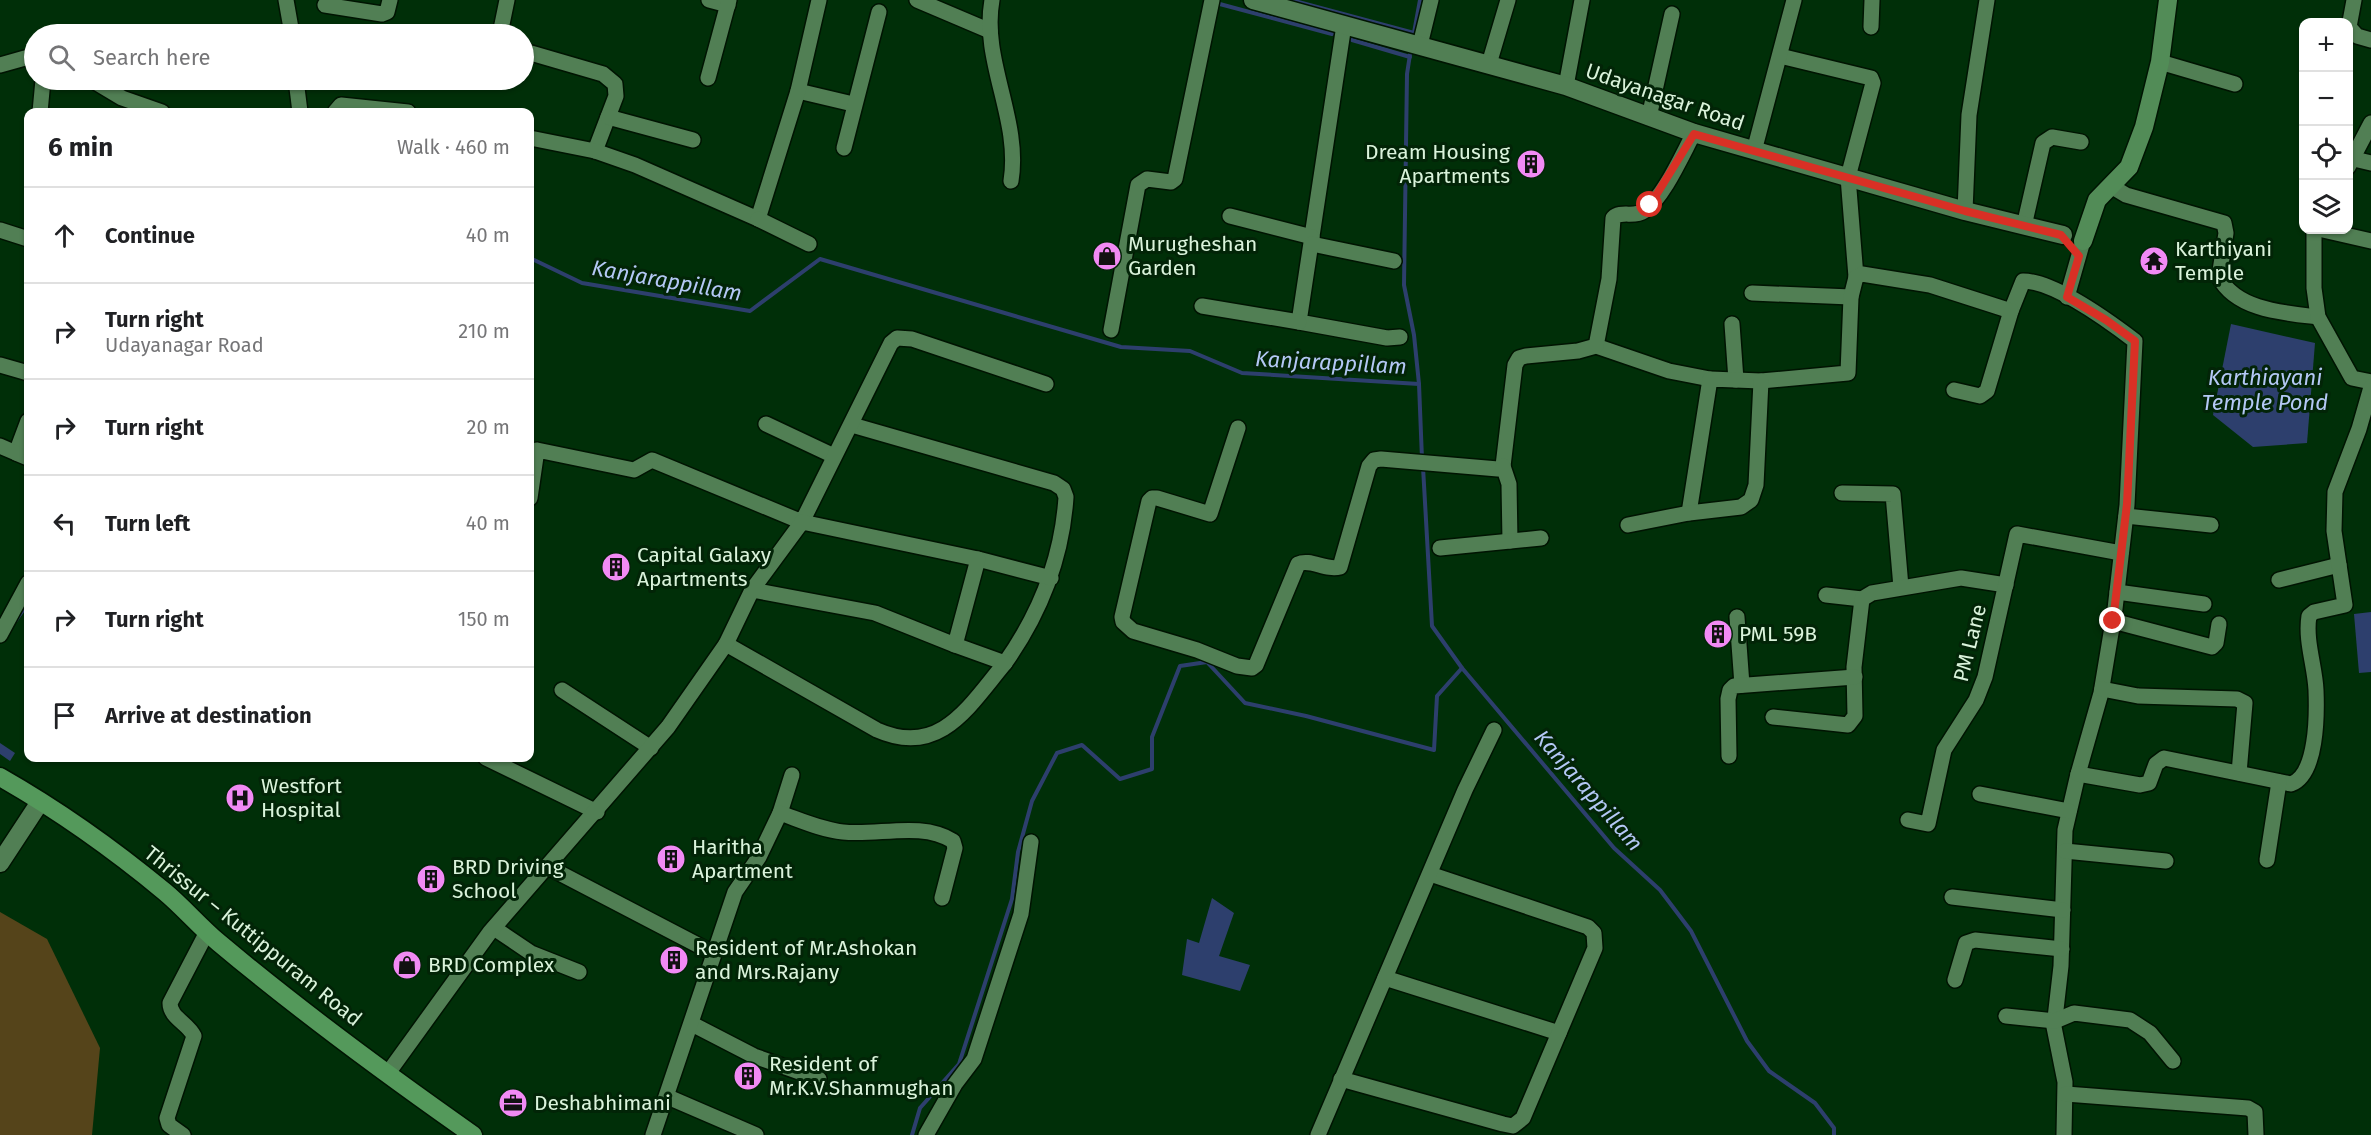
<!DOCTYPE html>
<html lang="en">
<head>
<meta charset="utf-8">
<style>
  body { margin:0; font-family:"Fira Sans",sans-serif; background:#f6f6f6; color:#202124 }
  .controls { position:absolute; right:18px; top:18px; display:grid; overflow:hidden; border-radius:12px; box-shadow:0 2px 4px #0004 }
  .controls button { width:54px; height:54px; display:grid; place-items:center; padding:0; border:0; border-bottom:2px solid #e0e0e0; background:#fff; color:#202124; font:30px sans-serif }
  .stop { position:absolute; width:18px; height:18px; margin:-14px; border:4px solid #d93025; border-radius:50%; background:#fff }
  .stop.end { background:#d93025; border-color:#fff; box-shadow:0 2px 6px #0008 }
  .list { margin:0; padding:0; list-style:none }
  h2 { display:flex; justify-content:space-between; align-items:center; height:78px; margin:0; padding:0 24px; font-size:26px }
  h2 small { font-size:20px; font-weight:400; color:#757577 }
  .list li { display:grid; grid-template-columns:39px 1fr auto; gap:18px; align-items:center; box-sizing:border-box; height:96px; padding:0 24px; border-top:2px solid #e0e0e0 }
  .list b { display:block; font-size:22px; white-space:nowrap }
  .list p { margin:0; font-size:20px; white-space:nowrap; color:#757577 }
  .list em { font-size:20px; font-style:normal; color:#757577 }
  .icon { flex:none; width:33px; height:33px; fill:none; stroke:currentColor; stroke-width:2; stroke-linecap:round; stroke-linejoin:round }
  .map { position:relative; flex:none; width:2371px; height:1135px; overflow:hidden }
  .search { position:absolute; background:#fff; box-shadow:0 2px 4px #0004; left:24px; top:24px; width:510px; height:66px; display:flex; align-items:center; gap:15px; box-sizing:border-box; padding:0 21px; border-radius:33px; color:#757577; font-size:22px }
  .panel { position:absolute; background:#fff; box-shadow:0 2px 4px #0004; left:24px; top:108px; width:510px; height:654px; border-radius:12px }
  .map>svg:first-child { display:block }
</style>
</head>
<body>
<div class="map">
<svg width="2371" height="1135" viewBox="0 0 2371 1135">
  <rect width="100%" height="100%" fill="#002f08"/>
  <!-- green -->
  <path fill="#55441a" d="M0,912L47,939L100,1048L92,1135H0Z"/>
  <!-- water -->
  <g fill="#2d3f6d">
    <path d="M2231,324L2315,343L2307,443L2253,447L2213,415Z"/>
    <path d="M2371,612V672L2359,673L2354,614Z"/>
    <path d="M0,743L15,753L10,761L0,754Z"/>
    <path d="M1212,898L1234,913L1219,956L1250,965L1240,991L1182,975L1187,939L1199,943Z"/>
  </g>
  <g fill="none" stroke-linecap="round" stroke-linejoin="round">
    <!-- stream -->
    <g stroke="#2d3f6d" stroke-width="4">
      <path d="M1291,0L1414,33"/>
      <path d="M1216,3L1332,34"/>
      <path d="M1413,38L1420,0"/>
      <path d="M1352,40L1410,57"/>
      <path d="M1411,48L1407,74L1404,285L1414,335L1419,384"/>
      <path d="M530,258L582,283L750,311L820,259L1121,347L1190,351L1242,373L1419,384L1422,459"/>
      <path d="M1423,467L1432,626L1462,668L1614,848L1660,890L1691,931L1747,1041L1769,1071L1815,1103L1834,1128V1135"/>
      <path d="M16,620L28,603"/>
      <path d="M912,1135L920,1108L959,1064L1012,899L1018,852L1032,801L1057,753L1082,745L1120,779L1152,769V737L1180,666L1207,662L1245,703L1306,716L1434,750L1437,696L1462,668"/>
    </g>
    <!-- minor casing -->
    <g stroke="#001402" stroke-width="18">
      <g id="minor">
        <path d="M286,0L292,34"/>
        <path d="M709,0L728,5"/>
        <path d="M917,0L990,31"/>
        <path d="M992,0C981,61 1021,119 1011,181"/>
        <path d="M2354,0L2349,27L2357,36L2371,40"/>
        <path d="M325,5L382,14L387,12L390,0"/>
        <path d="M1344,25L1299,322L1387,338L1400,337"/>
        <path d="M1871,27L1872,0"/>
        <path d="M500,34L507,0"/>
        <path d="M1420,45L1431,0"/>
        <path d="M524,51L603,74L615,84L616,96L595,151"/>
        <path d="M1780,56L1871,78L1873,83L1848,177L1856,277"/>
        <path d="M2160,62L2235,84"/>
        <path d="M1489,64L1508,0"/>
        <path d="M0,65L25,58H34"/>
        <path d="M708,78L729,0"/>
        <path d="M92,80L122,98L162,112"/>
        <path d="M296,80L300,112"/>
        <path d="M1566,86L1582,0"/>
        <path d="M798,91L853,104"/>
        <path d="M40,112L43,80"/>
        <path d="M335,112L341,105L408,112"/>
        <path d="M608,117L693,140"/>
        <path d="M1649,117L1672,14"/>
        <path d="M530,138L595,151L635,165L758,219L798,91L819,0"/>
        <path d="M844,148L879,12"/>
        <path d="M1754,151L1794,0"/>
        <path d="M2354,159L2371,163"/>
        <path d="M2348,167L2371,123"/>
        <path d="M2111,186L2126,195L2224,223L2226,233L2219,277C2236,310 2284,313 2318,317"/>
        <path d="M1965,211L1969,115L1987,0"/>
        <path d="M1230,216L1312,237"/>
        <path d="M758,219L809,244"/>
        <path d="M2024,226L2043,143L2052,137L2081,142"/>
        <path d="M0,230L28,239"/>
        <path d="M2314,230V288L2318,317L2352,378L2371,382"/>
        <path d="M2323,230L2371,241"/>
        <path d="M1312,244L1394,261"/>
        <path d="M1752,293L1851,297"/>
        <path d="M2067,297L2083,241"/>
        <path d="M1202,306L1299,322"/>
        <path d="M2011,311L2023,281C2054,281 2110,322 2135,341L2127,505L2115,609L2101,693L2078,774L2065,830L2061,966L2054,1027L2065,1082L2064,1135"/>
        <path d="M1732,324L1736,380"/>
        <path d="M1111,330L1138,185L1147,179L1171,182L1175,179L1212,0"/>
        <path d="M1596,346L1669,371L1710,379"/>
        <path d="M0,365L28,373"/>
        <path d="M28,421L16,453L28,458"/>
        <path d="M766,424L834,456"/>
        <path d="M852,425L1054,483L1063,489L1066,497C1062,559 1041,612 1005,663L955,645"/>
        <path d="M1238,428L1210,514L1157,498H1152L1149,501L1122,617L1123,622L1133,631L1197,650L1237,666L1252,668L1256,665L1298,564C1310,558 1326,571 1340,567L1369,466L1374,460L1381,459L1498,469L1503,466L1515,365L1519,358L1526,356L1578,351L1596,346L1609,279L1613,218C1621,210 1634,218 1644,211C1664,197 1682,155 1694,133"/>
        <path d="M0,446L16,453"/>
        <path d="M1503,466L1509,484L1510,541"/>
        <path d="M1842,493L1893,494L1901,587"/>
        <path d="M530,498L537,450L634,470L652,460L802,522L891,343L897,338L912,339L1046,384"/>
        <path d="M1689,513L1710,379L1761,381L1848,373L1851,297L1856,277L1862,274L1930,285L2011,311L1987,391L1980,396L1954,390"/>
        <path d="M2126,516L2211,525"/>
        <path d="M1628,525L1689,513L1741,507L1751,500L1756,485L1761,381"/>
        <path d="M1440,548L1541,538"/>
        <path d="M978,559L1051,578"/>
        <path d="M2279,580L2339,565"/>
        <path d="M2117,592L2204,604"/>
        <path d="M1826,595L1862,599"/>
        <path d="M1737,617L1742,685"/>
        <path d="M2113,621L2212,647L2216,643L2219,624"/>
        <path d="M0,635L28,583"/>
        <path d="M726,644L877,730C940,758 969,706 1005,663"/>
        <path d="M2102,689L2138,696L2237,699L2245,703L2239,773"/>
        <path d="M562,690L651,748"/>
        <path d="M1773,717L1848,725L1855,716L1854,667L1862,599L1872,593L1961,578L2006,585"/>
        <path d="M1729,756L1728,699L1730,690L1734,686L1855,677"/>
        <path d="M486,758L597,812"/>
        <path d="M2078,774L2140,785L2149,783L2156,764L2164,758L2291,784C2317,775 2317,715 2316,690C2315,666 2305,641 2309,616L2314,612L2345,605L2334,531L2335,492L2359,429L2371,387"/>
        <path d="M1980,794L2069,811"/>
        <path d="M780,813L792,775"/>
        <path d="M1908,820L1928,824L1944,750L1976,700L1985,677L2017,534L2121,553"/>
        <path d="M2065,851L2166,861"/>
        <path d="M2267,860L2279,782"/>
        <path d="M548,867L713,953"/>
        <path d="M1952,897L2063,910"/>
        <path d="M494,928L531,953L579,972"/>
        <path d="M1385,978L1559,1033"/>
        <path d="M1955,980L1966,943L1975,940L2062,949"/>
        <path d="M2006,1016L2055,1021L2074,1013L2130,1020L2150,1033L2173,1061"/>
        <path d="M692,1024L754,1056L819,1079"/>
        <path d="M388,1073L490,932L668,727L726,644L752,590L802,522L978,559L955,645L875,613L752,590"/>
        <path d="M1341,1079L1503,1124L1513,1126L1523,1118L1595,948L1594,933L1588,927L1430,874"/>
        <path d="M2066,1094L2248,1108L2255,1112L2256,1135"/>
        <path d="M668,1097L756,1135"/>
        <path d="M183,1135L169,1125L167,1118L194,1036C188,1023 170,1018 170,1003L207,932"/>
        <path d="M653,1135L735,892L759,857L780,813C800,820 822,830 843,832C878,836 921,821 953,841L955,848L942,898"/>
        <path d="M926,1135L955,1084L974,1059L1021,914L1031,842"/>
        <path d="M1318,1135L1465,790L1494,730"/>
      </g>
    </g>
    <!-- tertiary casing -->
    <g stroke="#001402" stroke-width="21">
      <g id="tertiary">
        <path d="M1253,0L1566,86L1694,133L1965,211L2063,235"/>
        <path d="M0,863L40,802"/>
      </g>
    </g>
    <!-- secondary casing -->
    <g stroke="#001402" stroke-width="21">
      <path id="secondary" d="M2083,241L2097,200L2129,167L2144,127L2160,62L2168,0"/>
    </g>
    <!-- primary casing -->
    <g stroke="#001402" stroke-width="21">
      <path id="primary" d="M0,777C58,810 113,849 165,892C183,907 199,926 218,942C299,1010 386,1074 473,1135"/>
    </g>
    <!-- minor -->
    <use href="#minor" stroke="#517f54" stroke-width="15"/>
    <!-- tertiary -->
    <use href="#tertiary" stroke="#517f54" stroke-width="18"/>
    <!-- secondary -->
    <use href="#secondary" stroke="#528c57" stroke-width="18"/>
    <!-- primary -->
    <use href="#primary" stroke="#54995b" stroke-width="18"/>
  </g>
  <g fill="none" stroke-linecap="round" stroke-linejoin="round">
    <!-- route -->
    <path stroke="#d93025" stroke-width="8" d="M1650,205L1694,134L1965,211L2061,235L2079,256L2067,297L2106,320L2135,341L2127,504L2113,621"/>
  </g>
  <!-- icons -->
  <defs>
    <g id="building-disc" transform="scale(1.5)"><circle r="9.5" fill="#f18af4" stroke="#022407"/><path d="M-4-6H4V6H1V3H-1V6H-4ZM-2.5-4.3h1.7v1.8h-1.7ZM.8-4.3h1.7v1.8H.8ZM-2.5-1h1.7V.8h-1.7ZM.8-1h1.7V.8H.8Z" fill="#111"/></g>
    <g id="shop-disc" transform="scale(1.5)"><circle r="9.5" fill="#f18af4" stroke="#022407"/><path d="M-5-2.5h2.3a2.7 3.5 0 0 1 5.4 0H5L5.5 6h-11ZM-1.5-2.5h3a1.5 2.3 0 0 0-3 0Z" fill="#111"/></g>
    <g id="temple-disc" transform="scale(1.5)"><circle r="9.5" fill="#f18af4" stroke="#022407"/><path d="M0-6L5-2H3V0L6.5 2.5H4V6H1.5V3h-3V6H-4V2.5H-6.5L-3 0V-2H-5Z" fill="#111"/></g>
    <g id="hospital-disc" transform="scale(1.5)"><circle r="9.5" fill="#f18af4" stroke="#022407"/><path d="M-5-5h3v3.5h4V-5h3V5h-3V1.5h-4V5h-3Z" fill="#111"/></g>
    <g id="office-disc" transform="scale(1.5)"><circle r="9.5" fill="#f18af4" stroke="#022407"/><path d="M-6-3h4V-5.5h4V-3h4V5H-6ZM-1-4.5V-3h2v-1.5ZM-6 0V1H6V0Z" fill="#111"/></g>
  </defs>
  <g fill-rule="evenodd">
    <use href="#building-disc" x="1531" y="164"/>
    <use href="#shop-disc" x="1107" y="256"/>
    <use href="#temple-disc" x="2154" y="261"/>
    <use href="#building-disc" x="616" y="567"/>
    <use href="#building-disc" x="1718" y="634"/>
    <use href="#hospital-disc" x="240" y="798"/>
    <use href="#building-disc" x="671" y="859"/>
    <use href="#building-disc" x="431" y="879"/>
    <use href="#building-disc" x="674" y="960"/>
    <use href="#shop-disc" x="407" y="965"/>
    <use href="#building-disc" x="748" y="1076"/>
    <use href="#office-disc" x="513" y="1103"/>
  </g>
  <g text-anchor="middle" stroke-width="6" stroke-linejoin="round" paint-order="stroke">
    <!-- street labels -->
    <g font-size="21" fill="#daf3db" stroke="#022407">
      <text transform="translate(1665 97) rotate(19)" y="7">Udayanagar Road</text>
      <text transform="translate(1970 643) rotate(-76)" y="7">PM Lane</text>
      <text transform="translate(253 936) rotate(39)" y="7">Thrissur – Kuttippuram Road</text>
    </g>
    <!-- poi labels -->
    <g font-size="21" fill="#daf3db" stroke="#022407" text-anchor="start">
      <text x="1510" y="159" text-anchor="end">Dream Housing<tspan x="1510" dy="24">Apartments</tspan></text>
      <text x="1128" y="251">Murugheshan<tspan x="1128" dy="24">Garden</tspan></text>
      <text x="2175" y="256">Karthiyani<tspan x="2175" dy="24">Temple</tspan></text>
      <text x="637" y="562">Capital Galaxy<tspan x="637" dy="24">Apartments</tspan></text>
      <text x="1739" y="641">PML 59B</text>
      <text x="261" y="793">Westfort<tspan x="261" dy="24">Hospital</tspan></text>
      <text x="692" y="854">Haritha<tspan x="692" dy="24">Apartment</tspan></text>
      <text x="452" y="874">BRD Driving<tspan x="452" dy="24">School</tspan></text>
      <text x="695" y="955">Resident of Mr.Ashokan<tspan x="695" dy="24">and Mrs.Rajany</tspan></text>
      <text x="428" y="972">BRD Complex</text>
      <text x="769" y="1071">Resident of<tspan x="769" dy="24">Mr.K.V.Shanmughan</tspan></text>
      <text x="534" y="1110">Deshabhimani</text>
    </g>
    <!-- water labels -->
    <g font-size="22" font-style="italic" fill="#b4c8f5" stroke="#022407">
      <text transform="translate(667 280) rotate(10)" y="8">Kanjarappillam</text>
      <text transform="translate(1331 362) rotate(3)" y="8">Kanjarappillam</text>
      <text x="2265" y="385">Karthiayani<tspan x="2265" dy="25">Temple Pond</tspan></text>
      <text transform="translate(1589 790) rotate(49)" y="8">Kanjarappillam</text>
    </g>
  </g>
</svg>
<div class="controls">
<button>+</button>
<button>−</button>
<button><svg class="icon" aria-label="locate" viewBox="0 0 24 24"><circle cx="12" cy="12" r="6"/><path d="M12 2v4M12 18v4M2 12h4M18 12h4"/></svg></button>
<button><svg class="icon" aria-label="layers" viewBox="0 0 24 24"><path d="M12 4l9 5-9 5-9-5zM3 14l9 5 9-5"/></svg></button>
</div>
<div class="stop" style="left:1650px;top:205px"></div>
<div class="stop end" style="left:2113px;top:621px"></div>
<div class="search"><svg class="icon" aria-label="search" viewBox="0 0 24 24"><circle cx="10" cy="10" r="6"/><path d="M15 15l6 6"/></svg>Search here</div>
<section class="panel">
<h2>6 min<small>Walk · 460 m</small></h2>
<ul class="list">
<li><svg class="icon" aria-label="ahead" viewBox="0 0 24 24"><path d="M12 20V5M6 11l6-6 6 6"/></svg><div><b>Continue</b></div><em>40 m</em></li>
<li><svg class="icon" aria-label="right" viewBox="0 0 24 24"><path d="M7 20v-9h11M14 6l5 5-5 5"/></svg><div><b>Turn right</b><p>Udayanagar Road</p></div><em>210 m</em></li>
<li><svg class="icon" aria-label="right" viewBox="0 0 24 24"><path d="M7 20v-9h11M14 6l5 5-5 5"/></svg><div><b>Turn right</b></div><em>20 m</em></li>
<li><svg class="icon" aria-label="left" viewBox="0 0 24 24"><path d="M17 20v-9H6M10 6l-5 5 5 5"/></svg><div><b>Turn left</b></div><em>40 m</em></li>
<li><svg class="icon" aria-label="right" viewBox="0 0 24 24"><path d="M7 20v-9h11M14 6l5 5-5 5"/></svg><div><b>Turn right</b></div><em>150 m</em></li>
<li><svg class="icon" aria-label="arrive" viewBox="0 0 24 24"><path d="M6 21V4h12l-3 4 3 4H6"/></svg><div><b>Arrive at destination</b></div></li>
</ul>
</section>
</div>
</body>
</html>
